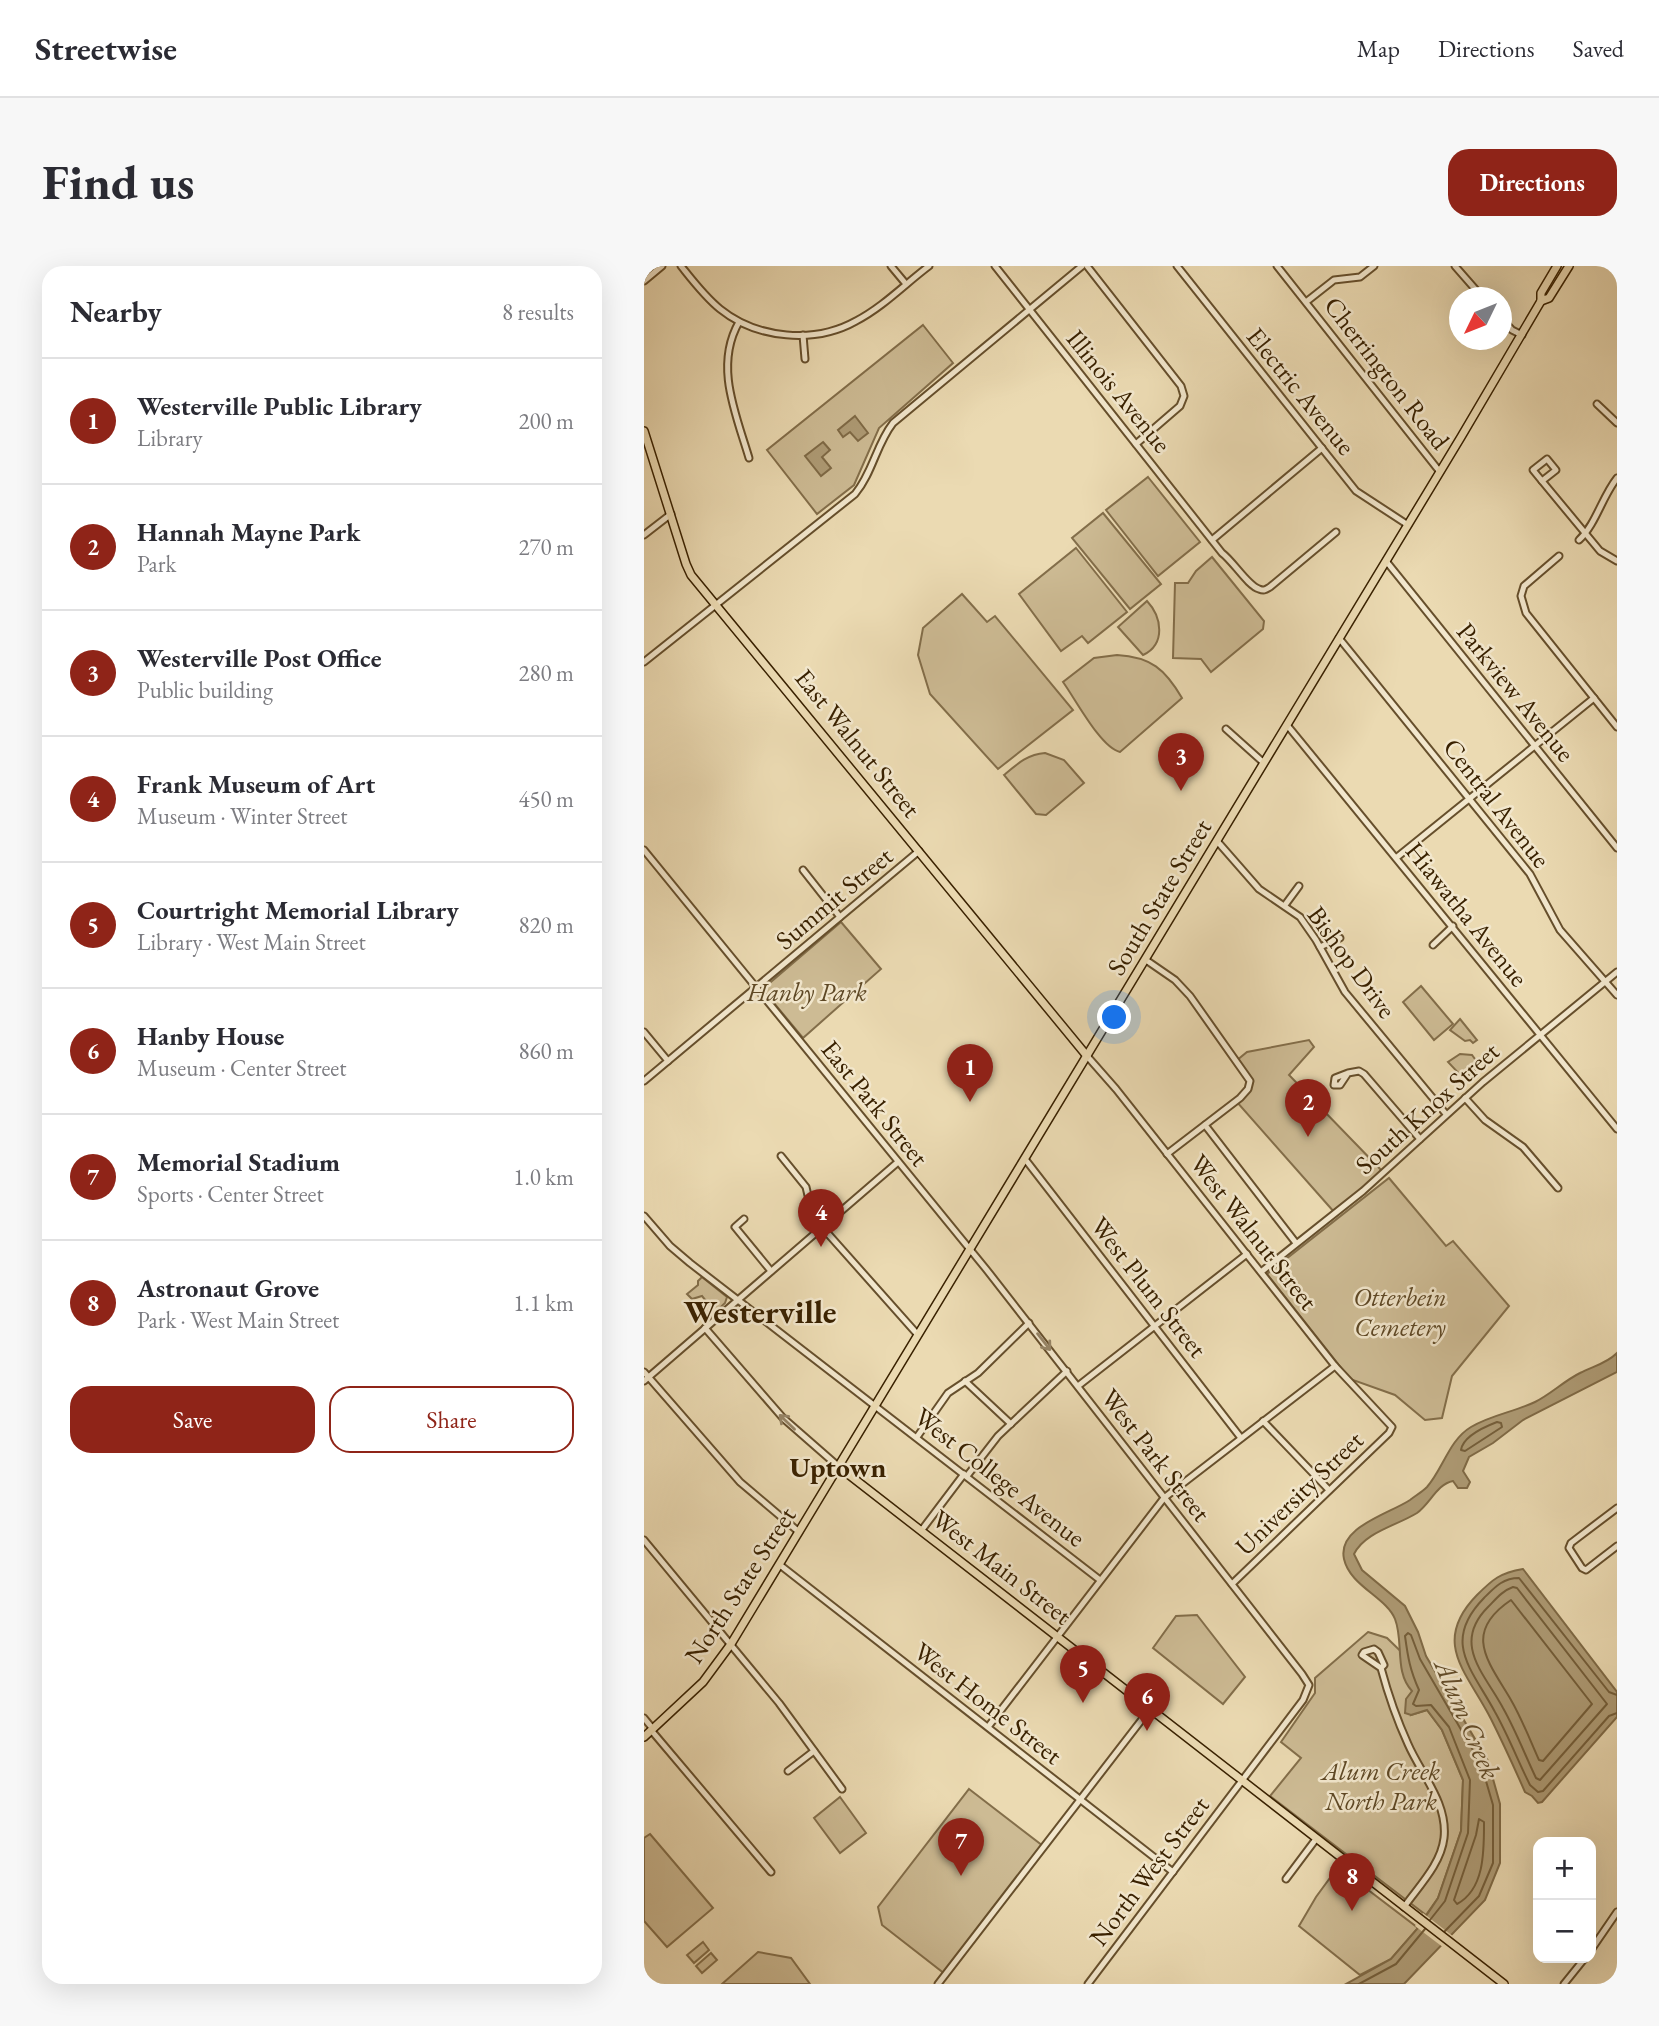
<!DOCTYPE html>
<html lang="en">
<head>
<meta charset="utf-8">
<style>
  body { margin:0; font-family:"EB Garamond",serif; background:#f7f7f7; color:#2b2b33 }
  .controls { position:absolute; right:21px; bottom:21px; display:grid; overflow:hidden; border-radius:14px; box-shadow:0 7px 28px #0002 }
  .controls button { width:63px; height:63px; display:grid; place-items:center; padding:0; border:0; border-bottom:2px solid #e1e1e2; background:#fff; color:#2b2b33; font:35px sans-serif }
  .compass { position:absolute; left:805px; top:21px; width:63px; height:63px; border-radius:50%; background:#fff; box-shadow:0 7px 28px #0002; rotate:227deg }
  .you { position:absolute; left:471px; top:752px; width:24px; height:24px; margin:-18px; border:5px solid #fff; border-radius:50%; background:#1a73e8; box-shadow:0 0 0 10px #1a73e833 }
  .badge { display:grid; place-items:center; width:46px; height:46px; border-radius:50%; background:#8f2418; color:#fff; font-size:23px; font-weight:700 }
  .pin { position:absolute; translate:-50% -58px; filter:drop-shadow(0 2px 4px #0008) }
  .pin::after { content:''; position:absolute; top:37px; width:24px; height:21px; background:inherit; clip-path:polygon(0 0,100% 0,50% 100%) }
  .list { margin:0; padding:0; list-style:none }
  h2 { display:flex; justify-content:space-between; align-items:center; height:91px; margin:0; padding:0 28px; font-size:30px }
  h2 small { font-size:23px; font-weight:400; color:#7c7c81 }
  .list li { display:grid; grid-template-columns:46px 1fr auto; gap:21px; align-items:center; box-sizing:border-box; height:126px; padding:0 28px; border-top:2px solid #e1e1e2 }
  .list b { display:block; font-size:26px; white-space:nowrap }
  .list p { margin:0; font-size:23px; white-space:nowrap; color:#7c7c81 }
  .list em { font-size:23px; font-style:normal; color:#7c7c81 }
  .actions { display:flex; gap:14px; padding:21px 28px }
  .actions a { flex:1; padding:16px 0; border:2px solid #8f2418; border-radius:21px; text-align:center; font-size:24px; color:#8f2418 }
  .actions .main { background:#8f2418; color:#fff }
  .map { position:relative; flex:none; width:973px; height:1718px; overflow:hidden; border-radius:21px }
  header { display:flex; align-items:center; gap:42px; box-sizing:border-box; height:98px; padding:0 35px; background:#fff; border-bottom:2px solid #e1e1e2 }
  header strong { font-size:33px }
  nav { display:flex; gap:38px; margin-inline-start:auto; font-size:24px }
  .intro { display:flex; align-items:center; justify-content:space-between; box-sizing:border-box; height:168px; padding:0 42px }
  h1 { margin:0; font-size:49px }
  .button { padding:18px 32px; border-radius:21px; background:#8f2418; color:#fff; font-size:24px; font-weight:700 }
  main { display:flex; gap:42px; padding:0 42px }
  aside { flex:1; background:#fff; border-radius:21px; box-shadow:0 7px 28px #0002 }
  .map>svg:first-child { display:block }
</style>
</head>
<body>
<header>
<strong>Streetwise</strong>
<nav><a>Map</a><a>Directions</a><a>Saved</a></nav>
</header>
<div class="intro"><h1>Find us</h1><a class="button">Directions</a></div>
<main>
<aside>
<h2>Nearby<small>8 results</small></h2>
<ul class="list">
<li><span class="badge">1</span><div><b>Westerville Public Library</b><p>Library</p></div><em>200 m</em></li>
<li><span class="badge">2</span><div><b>Hannah Mayne Park</b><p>Park</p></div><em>270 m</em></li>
<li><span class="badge">3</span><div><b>Westerville Post Office</b><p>Public building</p></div><em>280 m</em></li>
<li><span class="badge">4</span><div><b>Frank Museum of Art</b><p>Museum · Winter Street</p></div><em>450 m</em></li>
<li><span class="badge">5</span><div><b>Courtright Memorial Library</b><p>Library · West Main Street</p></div><em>820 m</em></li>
<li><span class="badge">6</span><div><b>Hanby House</b><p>Museum · Center Street</p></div><em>860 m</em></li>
<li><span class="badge">7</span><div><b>Memorial Stadium</b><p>Sports · Center Street</p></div><em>1.0 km</em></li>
<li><span class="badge">8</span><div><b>Astronaut Grove</b><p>Park · West Main Street</p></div><em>1.1 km</em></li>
</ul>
<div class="actions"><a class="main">Save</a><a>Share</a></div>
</aside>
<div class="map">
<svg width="973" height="1718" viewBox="0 0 973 1718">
  <rect width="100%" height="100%" fill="#ebdab2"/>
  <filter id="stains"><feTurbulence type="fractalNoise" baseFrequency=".00286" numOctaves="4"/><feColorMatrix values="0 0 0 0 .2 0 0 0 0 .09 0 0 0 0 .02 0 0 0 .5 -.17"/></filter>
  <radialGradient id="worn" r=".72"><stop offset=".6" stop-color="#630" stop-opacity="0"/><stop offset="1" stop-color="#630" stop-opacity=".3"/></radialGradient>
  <!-- green -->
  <g fill="#cdbb94" stroke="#836e4a" stroke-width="2">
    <path d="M279,59L309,97L235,162L210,219L173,248L123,184Z"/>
    <path d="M504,211L556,276L514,310L462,244Z"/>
    <path d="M459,247L517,318L486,343L428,272Z"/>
    <path d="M432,282L483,346L444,377L438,370L417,385L375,328Z"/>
    <path d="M568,291L620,355L619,363L567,406L557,393L529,392L531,317H544L552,305Z"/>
    <path d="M318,328L343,356L351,350L429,444L354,503L286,428L274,389L279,362Z"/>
    <path d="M503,335C518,351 522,378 499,389L474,361Z"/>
    <path d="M473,389C507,391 521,403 538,432L476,486C457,482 432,434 419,416L450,392Z"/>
    <path d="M401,487L420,494L440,517L402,549L392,548L360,509C373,498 384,488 401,487Z"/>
    <path d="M197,656L237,703L159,772L120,725L121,721Z"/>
    <path d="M777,720L809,758L790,774L759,736Z"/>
    <path d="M816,753L833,774L829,777L826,774L821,775L806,764Z"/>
    <path d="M665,774L670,781L645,809L740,907L691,947L592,835L606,818L592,795L603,786Z"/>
    <path d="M816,788L828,789L836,800L820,813L804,796Z"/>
    <path d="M745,912L802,980L809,975L865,1040L808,1110L798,1152L781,1154L751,1129L706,1113L623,1008Z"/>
    <path d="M58,1011L83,1031L81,1037L65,1052L62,1049L67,1041L58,1030L48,1033L43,1028L54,1019V1015Z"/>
    <path d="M553,1349L601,1411L579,1438L509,1382L532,1350Z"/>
    <path d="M724,1366L743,1372L775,1403L767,1449L783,1444L798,1464L819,1514L817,1565L794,1632L782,1649L626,1530L657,1492L637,1476L671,1427V1412Z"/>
    <path d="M325,1523L399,1580L301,1708L238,1659L234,1641Z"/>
    <path d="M196,1531L222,1567L196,1587L170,1552Z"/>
    <path d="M6,1568L69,1642L23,1681L0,1655V1572Z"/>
    <path d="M694,1601L774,1662L747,1693L716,1709L655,1660L672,1631Z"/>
    <path d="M59,1676L65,1684L50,1697L43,1689Z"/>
    <path d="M114,1686L147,1692L166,1718H78Z"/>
    <path d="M67,1687L73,1694L58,1707L52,1700Z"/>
  </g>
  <!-- water -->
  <g fill="#ae9b75" stroke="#7f6a46" stroke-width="2">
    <path d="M211,150L224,167L214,175L206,166L199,171L194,164Z"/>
    <path d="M179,176L186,184L178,191L187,202L177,210L161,190Z"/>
    <path d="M973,1087V1106L879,1154L849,1177L825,1191L819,1205L826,1216L823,1222H814L809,1215C793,1218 786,1238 773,1247C752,1260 721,1266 710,1288L718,1304L761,1340L774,1366L782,1390L844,1495L856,1538V1597L841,1634L760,1718H702L747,1693L774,1662L794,1632L817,1565L819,1514L798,1464L783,1444L767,1449L761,1447L762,1433L768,1425C750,1406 760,1376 751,1353C742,1331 706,1320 700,1293C693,1261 745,1248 766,1234C771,1230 778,1226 783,1221C799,1203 805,1174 827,1161C847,1149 870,1146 891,1136C907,1128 920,1115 936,1107C949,1100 962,1098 973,1087Z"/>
    <path d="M879,1303L973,1426V1451L898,1536L894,1537L888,1530L881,1526C870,1501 859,1477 847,1453C824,1407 786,1377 833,1329C849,1313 856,1307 879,1303Z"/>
  </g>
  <!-- pier -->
  <path fill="#ebdab2" d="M779,1647L810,1671L800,1682L771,1660Z"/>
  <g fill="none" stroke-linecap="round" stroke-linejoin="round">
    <!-- shore -->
    <g stroke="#745e3a" stroke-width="2">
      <path d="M853,1156L857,1157L858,1161L821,1185L817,1184C819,1170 840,1161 853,1156Z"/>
      <path d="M869,1321L873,1322L963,1438L896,1514L892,1512C881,1489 872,1465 859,1442C841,1408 807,1378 844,1341C852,1333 858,1325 869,1321Z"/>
      <path d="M867,1334L948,1438L899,1495L895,1494C886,1474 878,1453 867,1434C844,1395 818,1367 867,1334Z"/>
      <path d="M973,1429L965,1426L875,1312C859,1312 851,1321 840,1332C797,1376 828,1403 851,1446C864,1469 874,1495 886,1519L894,1526L899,1525L965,1450L973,1447"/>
      <path d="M835,1553L840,1556C840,1584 841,1623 813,1638L810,1634L832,1569Z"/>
      <path d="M786,1654L801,1635L824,1567L826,1514L805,1461L787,1439L772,1440L769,1438L775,1424C766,1404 764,1392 761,1370L764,1367L767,1369L776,1393L837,1498L849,1539V1597L835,1630L801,1665"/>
      <path d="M715,1718L752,1698L781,1663"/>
    </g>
    <!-- minor casing -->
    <g stroke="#664f2c" stroke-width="9">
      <g id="minor">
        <path d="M37,0C49,15 61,31 76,43C113,73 171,78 212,55C239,41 261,18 285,0"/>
        <path d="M247,0L262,18"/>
        <path d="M351,0L578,287C589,295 604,320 615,323C620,325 621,324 626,321L692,266"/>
        <path d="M443,0L537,120L540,130L536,140L492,178"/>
        <path d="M533,0L712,225L764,259"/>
        <path d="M633,0L796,206"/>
        <path d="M811,0L839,32"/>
        <path d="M0,15L18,0"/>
        <path d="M662,36L690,14L716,11L730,0"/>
        <path d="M858,53L868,64L878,69"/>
        <path d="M95,56C70,100 92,148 105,192"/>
        <path d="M159,69L161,93"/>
        <path d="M953,138L973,157"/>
        <path d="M903,193L912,204L898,215L889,204Z"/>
        <path d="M898,215L956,285L973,295"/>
        <path d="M0,269L27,248"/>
        <path d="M568,274L678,182"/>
        <path d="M935,274C952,258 958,231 973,212"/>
        <path d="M915,290L880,320L877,330L882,347L973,461"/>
        <path d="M742,295L973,582"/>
        <path d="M695,372L886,608L916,664L973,729"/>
        <path d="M0,396L211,228C229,206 232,179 249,157L438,0"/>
        <path d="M643,459L973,863"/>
        <path d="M582,463L620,497"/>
        <path d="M573,575L615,623L656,651L672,674L701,726L802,848"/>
        <path d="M0,584L342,1003L658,1408L665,1419L659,1434L444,1718"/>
        <path d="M752,592L950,432"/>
        <path d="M159,604L196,651"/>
        <path d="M641,639L655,620"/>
        <path d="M789,679L809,660"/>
        <path d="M676,681L696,672"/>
        <path d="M502,694L531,714L546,730L606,815L604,823L596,832L523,888"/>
        <path d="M0,766L24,795"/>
        <path d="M443,790L472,823L691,1100L748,1161L745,1167L588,1318"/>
        <path d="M704,807L691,812L690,819H696L704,807L715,805L720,808L776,873"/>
        <path d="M0,815L275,585"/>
        <path d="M821,832L841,854L879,881L914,922"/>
        <path d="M561,859L652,977"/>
        <path d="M137,890L162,921L165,934L183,956"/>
        <path d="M381,893L597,1172"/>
        <path d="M0,950L26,980L46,997L456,1314"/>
        <path d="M100,953L91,961L127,1005"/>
        <path d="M178,961L274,1069"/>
        <path d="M617,1006L719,925L839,816L973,706"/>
        <path d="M61,1062L139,1152L195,1201"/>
        <path d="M0,1106L96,1216L155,1266"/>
        <path d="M0,1115L254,896"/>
        <path d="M321,1115L367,1158"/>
        <path d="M434,1120L603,988"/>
        <path d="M619,1155L685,1224"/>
        <path d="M273,1171L304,1127L334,1107L385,1057"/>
        <path d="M323,1210L354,1170L423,1105"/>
        <path d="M973,1242L927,1277L925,1282L938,1302L942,1304L973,1280"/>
        <path d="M277,1265L320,1208"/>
        <path d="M0,1274L135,1437L198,1523"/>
        <path d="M136,1299L529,1606"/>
        <path d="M737,1402L718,1389L720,1386L730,1383L734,1386L740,1399L737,1402C744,1428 753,1454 764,1478C777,1508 804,1537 800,1572C797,1598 775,1620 760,1641"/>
        <path d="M0,1452L9,1463"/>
        <path d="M344,1461L520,1232L691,1100"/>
        <path d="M7,1464L127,1606"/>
        <path d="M144,1505L170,1485"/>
        <path d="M642,1613L672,1573"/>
        <path d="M947,1684L973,1646"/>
        <path d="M294,1718L506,1443"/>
        <path d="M920,1718L941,1692"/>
      </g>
    </g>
    <!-- major casing -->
    <g stroke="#392100" stroke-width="10">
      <g id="major">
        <path d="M897,35L905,32L925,0"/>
        <path d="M0,165L42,298L47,309L443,790"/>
        <path d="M195,1201L860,1718"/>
        <path d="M0,1471L59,1416L87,1378L817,171L897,35V27L913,0"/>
      </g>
    </g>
    <!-- minor -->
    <use href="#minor" stroke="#f2e7cd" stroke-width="5"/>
    <!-- major -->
    <use href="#major" stroke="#ebdab2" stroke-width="7"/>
  </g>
  <!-- one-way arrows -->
  <defs><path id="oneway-shaft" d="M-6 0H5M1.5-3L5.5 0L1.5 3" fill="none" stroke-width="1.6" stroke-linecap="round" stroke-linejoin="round" transform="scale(1.75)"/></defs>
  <g stroke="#968466">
    <use href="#oneway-shaft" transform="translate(400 1076) rotate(52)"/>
    <use href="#oneway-shaft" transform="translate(143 1156) rotate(-136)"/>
  </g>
  <g text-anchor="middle" stroke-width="5" stroke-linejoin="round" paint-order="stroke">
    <!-- street labels -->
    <g font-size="26" fill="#392100" stroke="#f2e7cd">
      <text transform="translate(743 107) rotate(52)" y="9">Cherrington Road</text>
      <text transform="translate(475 125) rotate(51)" y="9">Illinois Avenue</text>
      <text transform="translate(657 125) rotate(51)" y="9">Electric Avenue</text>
      <text transform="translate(872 426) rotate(51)" y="9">Parkview Avenue</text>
      <text transform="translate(214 477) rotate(51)" y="9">East Walnut Street</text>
      <text transform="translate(853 537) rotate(52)" y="9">Central Avenue</text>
      <text transform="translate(515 631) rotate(-59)" y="9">South State Street</text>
      <text transform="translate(190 632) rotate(-40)" y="9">Summit Street</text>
      <text transform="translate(823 648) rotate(51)" y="9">Hiawatha Avenue</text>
      <text transform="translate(708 696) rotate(54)" y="9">Bishop Drive</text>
      <text transform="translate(231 837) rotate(51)" y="9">East Park Street</text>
      <text transform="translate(783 842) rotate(-42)" y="9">South Knox Street</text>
      <text transform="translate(610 966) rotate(52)" y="9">West Walnut Street</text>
      <text transform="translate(505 1021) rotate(52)" y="9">West Plum Street</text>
      <text transform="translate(512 1189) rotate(52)" y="9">West Park Street</text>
      <text transform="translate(356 1211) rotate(38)" y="9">West College Avenue</text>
      <text transform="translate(655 1227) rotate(-44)" y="9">University Street</text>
      <text transform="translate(358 1301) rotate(38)" y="9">West Main Street</text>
      <text transform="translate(96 1319) rotate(-57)" y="9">North State Street</text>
      <text transform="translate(344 1437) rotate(38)" y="9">West Home Street</text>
      <text transform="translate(505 1605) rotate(-53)" y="9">North West Street</text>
    </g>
    <!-- park labels -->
    <g font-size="26" font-style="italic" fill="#5e4825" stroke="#f2e7cd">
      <text x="163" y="735">Hanby Park</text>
      <text x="756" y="1040">Otterbein<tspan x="756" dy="30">Cemetery</tspan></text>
      <text x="737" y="1514">Alum Creek<tspan x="737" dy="30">North Park</tspan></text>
    </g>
    <!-- neighbourhood labels -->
    <g font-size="28" font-weight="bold" fill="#392100" stroke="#f2e7cd">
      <text x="194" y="1211">Uptown</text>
    </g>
    <!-- water labels -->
    <g font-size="28" font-style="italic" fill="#624c29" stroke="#f2e7cd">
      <text transform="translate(824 1453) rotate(67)" y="10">Alum Creek</text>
    </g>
    <!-- district labels -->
    <g font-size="33" font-weight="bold" fill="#392100" stroke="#f2e7cd">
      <text x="116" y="1057">Westerville</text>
    </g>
  </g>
  <rect width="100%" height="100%" filter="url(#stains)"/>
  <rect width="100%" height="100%" fill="url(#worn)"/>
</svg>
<div class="controls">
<button>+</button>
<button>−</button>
</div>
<svg class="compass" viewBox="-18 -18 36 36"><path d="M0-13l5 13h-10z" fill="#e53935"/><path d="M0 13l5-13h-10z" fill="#7c7c81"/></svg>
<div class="you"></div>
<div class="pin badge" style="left:326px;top:836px">1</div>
<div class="pin badge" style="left:664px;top:871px">2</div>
<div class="pin badge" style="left:537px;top:525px">3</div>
<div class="pin badge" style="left:177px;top:981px">4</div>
<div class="pin badge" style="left:439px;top:1437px">5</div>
<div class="pin badge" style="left:503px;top:1465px">6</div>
<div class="pin badge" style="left:317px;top:1610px">7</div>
<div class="pin badge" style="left:708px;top:1645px">8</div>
</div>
</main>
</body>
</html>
